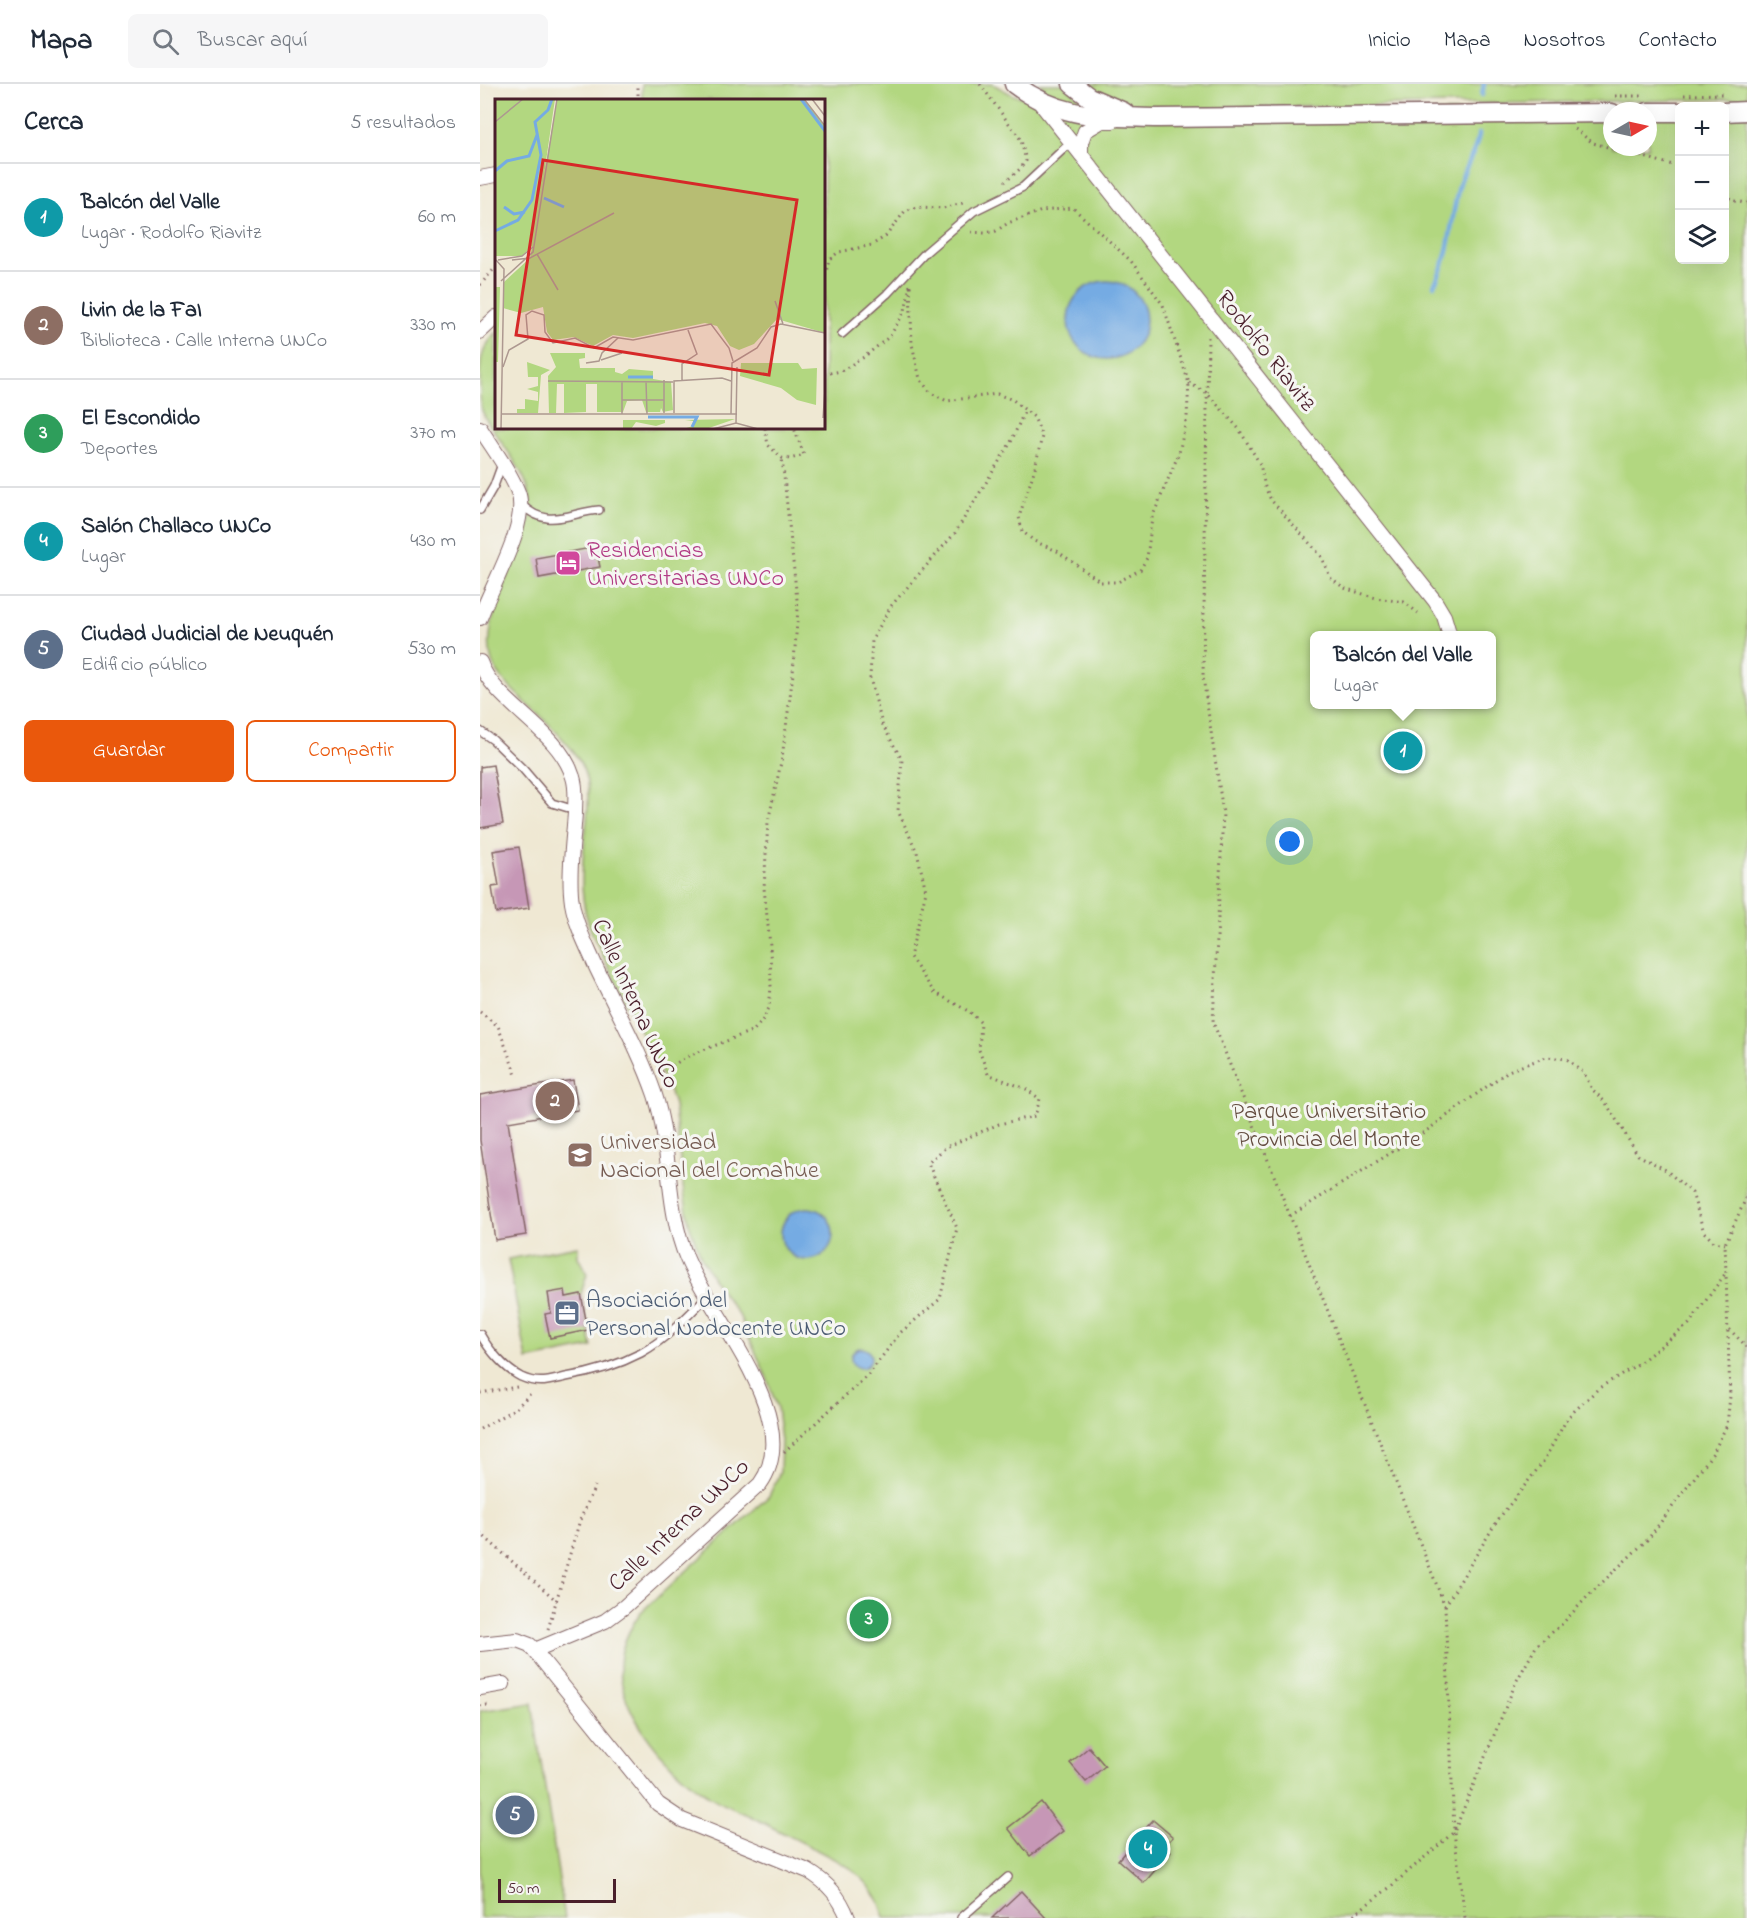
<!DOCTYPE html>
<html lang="es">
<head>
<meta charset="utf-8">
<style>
  body { margin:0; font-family:"Indie Flower",sans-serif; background:#f6f6f7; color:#1f2937 }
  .controls { position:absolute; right:18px; top:18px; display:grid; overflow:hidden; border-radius:9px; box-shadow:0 6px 24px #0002 }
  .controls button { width:54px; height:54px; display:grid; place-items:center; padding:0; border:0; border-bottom:2px solid #e0e1e3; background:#fff; color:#1f2937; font:30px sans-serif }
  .compass { position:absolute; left:1123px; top:18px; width:54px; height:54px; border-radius:50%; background:#fff; box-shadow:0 6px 24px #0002; rotate:81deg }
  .scale { position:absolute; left:18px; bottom:15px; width:118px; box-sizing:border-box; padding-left:6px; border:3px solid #4a1f2b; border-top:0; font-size:16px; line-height:21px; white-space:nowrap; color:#4a1f2b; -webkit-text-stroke:4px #f6f6f2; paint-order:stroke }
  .you { position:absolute; left:810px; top:758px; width:21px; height:21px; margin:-15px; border:4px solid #fff; border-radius:50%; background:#1a73e8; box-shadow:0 0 0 9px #1a73e833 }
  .badge { display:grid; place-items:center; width:39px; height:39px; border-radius:50%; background:#ea580c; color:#fff; font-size:20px; font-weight:700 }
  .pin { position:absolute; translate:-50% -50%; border:3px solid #fff; box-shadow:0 2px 6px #0006 }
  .popup { position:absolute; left:830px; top:547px; width:186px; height:78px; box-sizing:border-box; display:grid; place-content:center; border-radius:9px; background:#fff; filter:drop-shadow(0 2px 4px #0005); font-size:20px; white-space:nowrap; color:#747a83 }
  .popup b { font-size:22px; color:#1f2937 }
  .popup::after { content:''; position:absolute; left:50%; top:100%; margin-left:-12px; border:12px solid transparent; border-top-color:#fff }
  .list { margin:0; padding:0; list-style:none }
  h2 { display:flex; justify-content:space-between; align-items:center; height:78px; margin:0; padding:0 24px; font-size:26px }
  h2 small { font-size:20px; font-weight:400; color:#747a83 }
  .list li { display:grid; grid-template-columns:39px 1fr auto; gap:18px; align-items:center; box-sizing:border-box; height:108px; padding:0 24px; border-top:2px solid #e0e1e3 }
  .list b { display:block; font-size:22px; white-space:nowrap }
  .list p { margin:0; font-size:20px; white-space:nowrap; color:#747a83 }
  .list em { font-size:20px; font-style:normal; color:#747a83 }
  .actions { display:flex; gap:12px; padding:18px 24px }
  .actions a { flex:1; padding:14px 0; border:2px solid #ea580c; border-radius:9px; text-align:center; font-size:21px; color:#ea580c }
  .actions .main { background:#ea580c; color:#fff }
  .icon { flex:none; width:33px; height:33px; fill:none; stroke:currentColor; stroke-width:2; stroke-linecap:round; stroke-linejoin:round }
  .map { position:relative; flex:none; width:1267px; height:1834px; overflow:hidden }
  header { display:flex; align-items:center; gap:36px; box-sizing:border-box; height:84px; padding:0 30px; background:#fff; border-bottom:2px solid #e0e1e3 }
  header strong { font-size:28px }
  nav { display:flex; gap:33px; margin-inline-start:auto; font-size:21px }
  .search { width:420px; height:54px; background:#f6f6f7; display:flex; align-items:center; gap:15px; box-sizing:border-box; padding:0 21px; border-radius:9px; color:#747a83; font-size:22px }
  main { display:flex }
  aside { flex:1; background:#fff }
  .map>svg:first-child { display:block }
</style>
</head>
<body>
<header>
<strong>Mapa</strong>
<div class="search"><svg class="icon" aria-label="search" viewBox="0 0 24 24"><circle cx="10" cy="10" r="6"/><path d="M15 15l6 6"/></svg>Buscar aquí</div>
<nav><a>Inicio</a><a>Mapa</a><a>Nosotros</a><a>Contacto</a></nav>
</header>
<main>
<aside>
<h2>Cerca<small>5 resultados</small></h2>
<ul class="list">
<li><span class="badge" style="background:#0f9aa8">1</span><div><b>Balcón del Valle</b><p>Lugar · Rodolfo Riavitz</p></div><em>60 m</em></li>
<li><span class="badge" style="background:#8d6e63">2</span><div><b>Livin de la FaI</b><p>Biblioteca · Calle Interna UNCo</p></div><em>330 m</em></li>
<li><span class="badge" style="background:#2e9e5b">3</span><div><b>El Escondido</b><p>Deportes</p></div><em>370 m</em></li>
<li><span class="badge" style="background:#0f9aa8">4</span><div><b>Salón Challaco UNCo</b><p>Lugar</p></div><em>430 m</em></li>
<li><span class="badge" style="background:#5c6f8a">5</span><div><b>Ciudad Judicial de Neuquén</b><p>Edificio público</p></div><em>530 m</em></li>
</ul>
<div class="actions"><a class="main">Guardar</a><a>Compartir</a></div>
</aside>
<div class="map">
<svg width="1267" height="1834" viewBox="0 0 1267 1834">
  <rect width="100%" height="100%" fill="#f6f6f2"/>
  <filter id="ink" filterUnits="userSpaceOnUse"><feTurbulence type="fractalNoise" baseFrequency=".0167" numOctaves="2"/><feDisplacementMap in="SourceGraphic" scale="12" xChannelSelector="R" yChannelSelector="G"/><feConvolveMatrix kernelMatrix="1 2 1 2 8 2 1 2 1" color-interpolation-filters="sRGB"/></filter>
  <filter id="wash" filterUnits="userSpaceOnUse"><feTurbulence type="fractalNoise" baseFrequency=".008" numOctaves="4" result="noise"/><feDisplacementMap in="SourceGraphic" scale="24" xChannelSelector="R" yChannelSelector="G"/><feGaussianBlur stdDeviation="1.35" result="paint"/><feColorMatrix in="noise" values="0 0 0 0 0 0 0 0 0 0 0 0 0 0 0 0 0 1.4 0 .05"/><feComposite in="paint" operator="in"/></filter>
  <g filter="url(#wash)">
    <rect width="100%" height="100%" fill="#efe8d3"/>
    <!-- green -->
    <g fill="#b2d780" stroke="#7e7b56" stroke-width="1.5" fill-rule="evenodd">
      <path d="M162,0H513L533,11L558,16L576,25L1132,29V63H1168V28H1199L1200,176H1244L1245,28L1267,27V1834H404C401,1813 387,1798 372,1785C339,1766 304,1750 270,1732C256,1726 241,1720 229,1712C186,1685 129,1620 142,1566C146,1552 152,1541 160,1529L289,1412L300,1388L301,1357L297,1324L287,1294L259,1231L238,1203L221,1173L209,1140L203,1102L194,1021L189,1005L113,852C97,813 102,785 106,744C108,726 110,708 105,690C98,668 79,651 64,635C48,620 20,598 12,578C0,541 34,477 48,443C59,403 35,379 14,347C9,340 3,332 1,323C0,315 0,304 0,295C0,275 2,264 16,249V344H344V16H162ZM834,552H1012V620H834Z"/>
      <path d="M560,0H583L615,27L570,12Z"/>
      <path d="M601,0H1267V15L679,25L648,22Z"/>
      <path d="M98,1162V1173L107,1190L101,1210L112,1263L47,1276L28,1175Z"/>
      <path d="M52,1619L85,1834H0V1627Z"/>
    </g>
    <!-- water -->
    <g fill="#75abe3" stroke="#606587" stroke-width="1.5">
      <circle cx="627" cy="236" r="39"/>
      <circle cx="327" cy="1150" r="26"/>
      <circle cx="381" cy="1274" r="10"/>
    </g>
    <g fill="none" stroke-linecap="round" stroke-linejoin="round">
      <!-- stream -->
      <g stroke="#75abe3" stroke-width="4.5">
        <path d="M1002,11L1004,0"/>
        <path d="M954,201C972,169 970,136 979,102C984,83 996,69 999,50"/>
      </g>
    </g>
    <g id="blocks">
      <!-- building -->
      <g fill="#c697b6">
        <path d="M116,463L120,483L59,494L56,474Z"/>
        <path d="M13,681L23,740L0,744V683Z"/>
        <path d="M39,763L49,824L16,829L12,803L19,802L13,767Z"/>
        <path d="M93,996L98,1026L28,1038L46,1151L15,1156L0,1056V1011Z"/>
        <path d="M85,1206L86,1213L101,1210L108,1246L70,1254L65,1230L71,1229L68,1209Z"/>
        <path d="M609,1663L625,1682L606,1698L590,1679Z"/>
        <path d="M561,1718L583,1747L550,1772L528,1744Z"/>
        <path d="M673,1736L693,1753L684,1762L691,1768L664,1799L638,1776Z"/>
        <path d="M541,1807L566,1834H512Z"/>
      </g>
    </g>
  </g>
  <g filter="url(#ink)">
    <use href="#blocks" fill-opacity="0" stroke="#846566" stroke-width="1.5"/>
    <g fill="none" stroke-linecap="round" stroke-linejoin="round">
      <!-- lane casing -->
      <g stroke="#846566" stroke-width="10">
        <g id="lane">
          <path d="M362,250L407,210L446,168L494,127L543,103L591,58"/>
          <path d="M41,420C68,447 90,428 119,426"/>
          <path d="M0,426L14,402L22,380"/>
          <path d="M0,647L13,656L43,685L72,719L95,726"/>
          <path d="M0,1250C9,1266 25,1285 41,1293C59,1301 68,1297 86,1293C111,1289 138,1281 161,1269C185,1256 208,1232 227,1212"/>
          <path d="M481,1834L528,1793"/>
        </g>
      </g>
      <!-- street casing -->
      <g stroke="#846566" stroke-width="16">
        <g id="street">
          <path d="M557,15L955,517L964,532L970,552"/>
          <path d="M601,70V58L605,47L622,37H633"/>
          <path d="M0,94L16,91"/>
          <path d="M0,248L16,233"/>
          <path d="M0,344C13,365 29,385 38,408C50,439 11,502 0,534"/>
          <path d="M0,578C14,619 79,646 93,693C97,705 95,717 95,729C93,757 88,792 92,819C96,842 107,862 116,883C136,925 160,967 175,1011C192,1064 185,1123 207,1175C232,1234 326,1337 280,1400L144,1523L125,1537L55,1566"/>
          <path d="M0,1560L37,1556L50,1561L178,1720L202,1736L328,1787C348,1799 360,1813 368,1834"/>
          <path d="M0,1604L23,1600"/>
        </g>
      </g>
      <!-- secondary casing -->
      <g stroke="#846566" stroke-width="21">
        <g id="secondary">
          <path d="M534,0C582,36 622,32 678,34L1132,29"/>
          <path d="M592,0L609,13L644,28"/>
          <path d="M1168,28H1200"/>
          <path d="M1244,28L1267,27"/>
        </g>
      </g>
      <!-- path -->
      <g stroke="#846566" stroke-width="3" stroke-dasharray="1.5 4.5" stroke-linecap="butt">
        <path d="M500,0L541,56L546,77L540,85L525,98"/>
        <path d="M1204,11L1243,10"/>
        <path d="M1135,12H1162"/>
        <path d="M155,16L158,12V0"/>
        <path d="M1095,45L1113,59L1200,83"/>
        <path d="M1244,111L1254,117L1267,119"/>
        <path d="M344,197L349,175L359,168L392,161L406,152L425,127L437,123L463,124L487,118"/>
        <path d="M0,201L16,183"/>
        <path d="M430,202L432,260L440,295L451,309L467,317L517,310L533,316L554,333L562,352L555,384L539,433L542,447L554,457L577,467L621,498H638L660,486L667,474L672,434L699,369L707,332L709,299L683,221L651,177L593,124L562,127L528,139L516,147L505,149L488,148"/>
        <path d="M728,253L723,593L743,729L733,938L965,1522L974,1748L985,1834"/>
        <path d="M344,290L361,287L384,273L410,252L425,227L430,201"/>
        <path d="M709,299L727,309L759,345L780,380L785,403L791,416L842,473L850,493L864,504L896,514L924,518L938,529"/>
        <path d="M285,344L288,361L302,374L310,375L324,371L314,344"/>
        <path d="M0,928L18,942L36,991"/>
        <path d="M182,988L206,973L274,946L282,937L289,924L291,903L290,861L284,804L288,738L302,674L313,590L318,525L302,374"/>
        <path d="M810,1132L949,1045L1028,987L1066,973L1087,975L1104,989L1112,1005L1126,1019L1158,1071L1186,1086L1212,1109L1224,1148L1234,1158L1245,1160"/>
        <path d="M1249,1245L1267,1263"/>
        <path d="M0,1309L37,1303"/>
        <path d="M0,1345L36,1324L52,1308"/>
        <path d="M304,1368L389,1290L420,1249L460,1215L477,1144L448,1079L466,1063L519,1040L555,1032L560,1015L546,1005L508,990L499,966L501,939L490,928L454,908L430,873L446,807L437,768L418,727L422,676L402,640L390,594L392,556L411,522L475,449L531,358L545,326"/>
        <path d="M0,1449L77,1517"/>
        <path d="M965,1522L1017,1437L1063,1378L1088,1333L1119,1304L1158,1280L1209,1240L1245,1190"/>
        <path d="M68,1545L100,1436L115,1402"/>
        <path d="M0,1622L8,1621"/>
        <path d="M869,1834L909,1804L974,1748L1036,1598L1057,1561L1081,1541L1108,1512L1168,1455L1233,1369L1247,1341L1250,1312L1245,1160L1267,1112"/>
      </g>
      <!-- lane -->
      <use href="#lane" stroke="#fff" stroke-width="7"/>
      <!-- street -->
      <use href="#street" stroke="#fff" stroke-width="14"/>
      <!-- secondary -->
      <use href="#secondary" stroke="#fff" stroke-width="18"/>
    </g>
  </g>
  <!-- icons -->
  <defs>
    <g id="hotel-square" transform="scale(1.35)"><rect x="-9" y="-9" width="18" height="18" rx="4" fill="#d1479c" stroke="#f6f6f2"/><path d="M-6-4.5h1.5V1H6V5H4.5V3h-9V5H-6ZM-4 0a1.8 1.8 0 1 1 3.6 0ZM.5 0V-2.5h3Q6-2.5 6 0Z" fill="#fff"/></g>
    <g id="university-square" transform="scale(1.35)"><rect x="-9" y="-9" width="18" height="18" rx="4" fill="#8d6e63" stroke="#f6f6f2"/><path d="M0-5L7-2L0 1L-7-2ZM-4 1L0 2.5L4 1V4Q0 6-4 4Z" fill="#fff"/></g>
    <g id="office-square" transform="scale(1.35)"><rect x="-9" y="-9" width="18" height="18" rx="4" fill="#5c6f8a" stroke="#f6f6f2"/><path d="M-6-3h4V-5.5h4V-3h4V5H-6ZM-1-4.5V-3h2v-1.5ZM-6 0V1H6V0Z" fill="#fff"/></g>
  </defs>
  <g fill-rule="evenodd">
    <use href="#hotel-square" x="88" y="479"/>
    <use href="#university-square" x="100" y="1071"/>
    <use href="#office-square" x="87" y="1229"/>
  </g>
  <g text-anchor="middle" stroke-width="6" stroke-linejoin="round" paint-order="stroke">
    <!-- street labels -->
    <g font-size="24" fill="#4a1f2b" stroke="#f6f6f2">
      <text transform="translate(787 266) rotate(52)" y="8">Rodolfo Riavitz</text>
      <text transform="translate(157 919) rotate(66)" y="8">Calle Interna UNCo</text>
      <text transform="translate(198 1440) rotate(-43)" y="8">Calle Interna UNCo</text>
    </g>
    <!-- hotel labels -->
    <g font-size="24" fill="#b23c85" stroke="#f6f6f2" text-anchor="start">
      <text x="107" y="473">Residencias<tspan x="107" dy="28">Universitarias UNCo</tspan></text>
    </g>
    <!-- park labels -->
    <g font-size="24" fill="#644d40" stroke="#f6f6f2">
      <text x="849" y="1034">Parque Universitario<tspan x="849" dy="28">Provincia del Monte</tspan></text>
    </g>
    <!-- education labels -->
    <g font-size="24" fill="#785e54" stroke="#f6f6f2" text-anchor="start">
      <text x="120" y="1065">Universidad<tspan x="120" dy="28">Nacional del Comahue</tspan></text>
    </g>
    <!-- service labels -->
    <g font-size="24" fill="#4e5e75" stroke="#f6f6f2" text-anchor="start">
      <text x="106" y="1223">Asociación del<tspan x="106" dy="28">Personal Nodocente UNCo</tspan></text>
    </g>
  </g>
  <!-- overview -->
  <g transform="translate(15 15)">
    <rect width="330" height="330" fill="#efe8d3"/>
    <path d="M0,0H60L39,145L27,157H0ZM62,0H309L330,27V234L282,220L259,245L244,251L235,247L222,227L210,224L138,239L118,236L98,247L79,238L58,241L52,233L48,208L26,214L8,209L9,183L35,159ZM0,188H5L3,263H0ZM55,254H90V259L84,260L85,269H120V273L127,275L134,270L158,272V280L176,283L178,311L168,313L166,309L165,313H151L147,301L132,302L128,313H102V285H91V313L69,314V285H62L61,314H54L53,277L61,268ZM32,263L55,271L46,276L43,314H22V310H30V300L43,302V293L32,290L43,287V278H33ZM246,264H303L307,270L322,269L321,306L302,301L286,289L245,277ZM240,320L214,329L188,330L198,327V322L190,321ZM128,321H170V324L161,327L141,323L136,330H128Z" fill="#b2d780"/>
    <path fill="none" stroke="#75abe3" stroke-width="3" d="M306,0L330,32M0,72L12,62L34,57L42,36M49,99L69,108M9,108L19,115L30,113M0,132L23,121L37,101L46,56L40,23L53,11L57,0M133,278H158M153,318H202L197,328"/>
    <path fill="none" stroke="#ad9890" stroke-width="1.5" d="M309,0L330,27M317,0L330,17M0,23L28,0M42,155L63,191M1,161L9,170L6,330M3,161L27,157L38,148M17,161L35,159L119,114M6,182L38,153L62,0M280,202L288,225M106,261L127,254M91,264L104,262L107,254L123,239M8,268L14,251L33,240L31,216L37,212L49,216L50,233L58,244L80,239L99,249L118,238L138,241L216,225L234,249L238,262M169,281V314M187,281V265L202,255L193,231M53,282L178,283M127,282V315M151,282L152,315M127,301H169M179,314V282L227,279L236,282M6,315H242M236,315L237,264L262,249L276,228L286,225L330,234M328,319L330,291M241,324L242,268M218,330L241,324L263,330"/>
    <path fill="#d62828" fill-opacity="0.15" stroke="#d62828" stroke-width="3" d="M48,61L302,101L274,276L21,236Z"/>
    <rect width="330" height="330" fill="none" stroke="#4a1f2b" stroke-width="3"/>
  </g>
</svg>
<div class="controls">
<button>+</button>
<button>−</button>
<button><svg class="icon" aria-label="layers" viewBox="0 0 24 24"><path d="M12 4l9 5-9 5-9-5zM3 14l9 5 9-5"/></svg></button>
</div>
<svg class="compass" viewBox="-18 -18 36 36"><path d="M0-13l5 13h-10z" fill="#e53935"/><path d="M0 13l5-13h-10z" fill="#747a83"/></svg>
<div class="scale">50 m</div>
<div class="you"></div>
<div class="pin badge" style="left:923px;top:667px;background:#0f9aa8">1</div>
<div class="popup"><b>Balcón del Valle</b>Lugar</div>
<div class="pin badge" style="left:75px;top:1017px;background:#8d6e63">2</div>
<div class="pin badge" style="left:389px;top:1535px;background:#2e9e5b">3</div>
<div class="pin badge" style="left:668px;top:1765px;background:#0f9aa8">4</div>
<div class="pin badge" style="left:35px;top:1731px;background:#5c6f8a">5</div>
</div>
</main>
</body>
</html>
